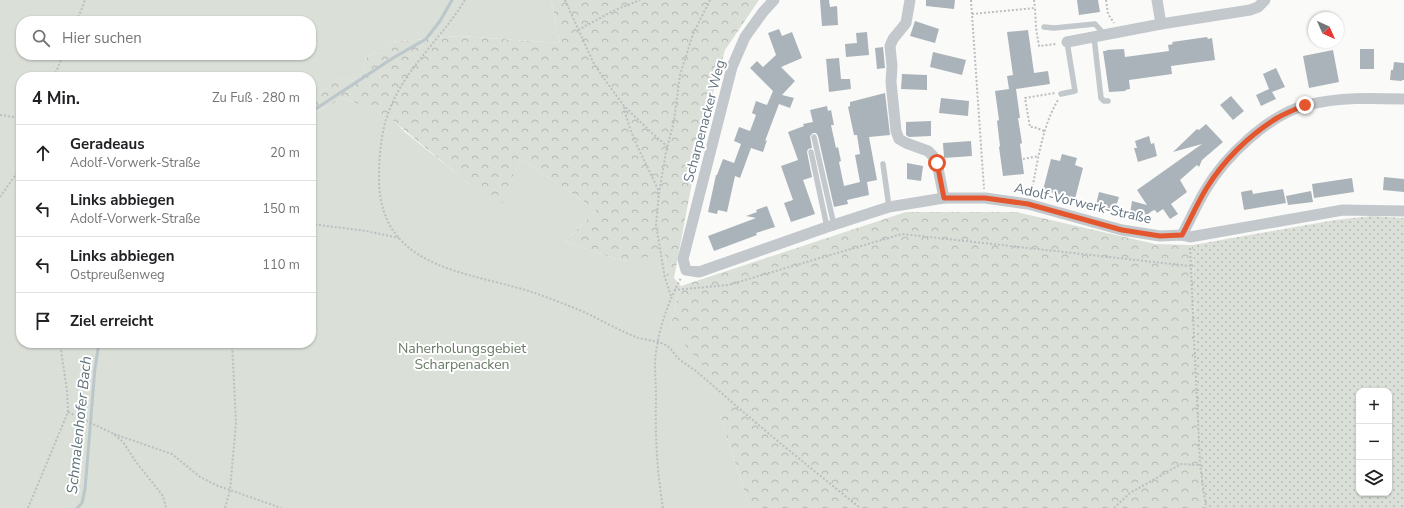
<!DOCTYPE html>
<html lang="de">
<head>
<meta charset="utf-8">
<style>
  body { margin:0; font-family:"Nunito Sans",sans-serif; background:#f2f2f2; color:#202124 }
  .controls { position:absolute; right:12px; bottom:12px; display:grid; overflow:hidden; border-radius:8px; box-shadow:0 1px 3px #0004 }
  .controls button { width:36px; height:36px; display:grid; place-items:center; padding:0; border:0; border-bottom:1px solid #e0e0e0; background:#fff; color:#202124; font:20px sans-serif }
  .compass { position:absolute; left:1308px; top:12px; width:36px; height:36px; border-radius:50%; background:#fff; box-shadow:0 1px 3px #0004; rotate:135deg }
  .stop { position:absolute; width:12px; height:12px; margin:-9px; border:3px solid #e4572e; border-radius:50%; background:#fff }
  .stop.end { background:#e4572e; border-color:#fff; box-shadow:0 1px 4px #0008 }
  .list { margin:0; padding:0; list-style:none }
  h2 { display:flex; justify-content:space-between; align-items:center; height:52px; margin:0; padding:0 16px; font-size:17px }
  h2 small { font-size:13px; font-weight:400; color:#757577 }
  .list li { display:grid; grid-template-columns:26px 1fr auto; gap:12px; align-items:center; box-sizing:border-box; height:56px; padding:0 16px; border-top:1px solid #e0e0e0 }
  .list b { display:block; font-size:15px; white-space:nowrap }
  .list p { margin:0; font-size:13px; white-space:nowrap; color:#757577 }
  .list em { font-size:13px; font-style:normal; color:#757577 }
  .icon { flex:none; width:22px; height:22px; fill:none; stroke:currentColor; stroke-width:2; stroke-linecap:round; stroke-linejoin:round }
  .map { position:relative; flex:none; width:1404px; height:508px; overflow:hidden }
  .search { position:absolute; background:#fff; box-shadow:0 1px 3px #0004; left:16px; top:16px; width:300px; height:44px; display:flex; align-items:center; gap:10px; box-sizing:border-box; padding:0 14px; border-radius:16px; color:#757577; font-size:15px }
  .panel { position:absolute; background:#fff; box-shadow:0 1px 3px #0004; left:16px; top:72px; width:300px; height:276px; border-radius:16px }
  .map>svg:first-child { display:block }
</style>
</head>
<body>
<div class="map">
<svg width="1404" height="508" viewBox="0 0 1404 508">
  <defs>
    <pattern id="grass-dots" width="8" height="8" patternUnits="userSpaceOnUse"><rect width="8" height="8" fill="#dadfd7"/><path d="M2 2h.1M6 6h.1" fill="none" stroke="#b4b9b4" stroke-width="1.8" stroke-linecap="round"/></pattern>
    <pattern id="forest-crowns" width="20" height="18" patternUnits="userSpaceOnUse"><rect width="20" height="18" fill="#dadfd7"/><path d="M2 6a3 3 0 1 1 6 0M12 15a3 3 0 1 1 6 0" fill="none" stroke="#b4b9b4"/></pattern>
  </defs>
  <rect width="100%" height="100%" fill="#fafaf8"/>
  <!-- grass -->
  <path fill="url(#grass-dots)" fill-rule="evenodd" d="M1372,216L1404,218V508H1205L1202,496L1198,445L1193,245L1335,220ZM1359,391H1389V493H1359Z"/>
  <!-- forest -->
  <g fill="url(#forest-crowns)">
    <path d="M551,0H759L725,50L700,140L674,278L667,276L665,255L622,261L565,242L596,210L520,158L500,210L390,118L344,98L311,114V101L340,78L359,82L366,58L390,42L459,36L560,43Z"/>
    <path d="M906,212H1016L1155,244L1193,245L1198,445L1202,496L1205,508H750L720,416L670,328L681,286Z"/>
  </g>
  <!-- green -->
  <path fill="#dadfd7" fill-rule="evenodd" d="M0,0H551L560,43L459,36L390,42L366,58L359,82L340,78L311,101V77H21V343H311V114L344,98L391,118L405,132L500,209L520,158L596,210L565,242L622,261L665,254L667,276L674,278L681,286L670,328L731,398L720,416L750,508H0ZM21,21H311V55H21Z"/>
  <g fill="none" stroke-linecap="round" stroke-linejoin="round">
    <!-- stream -->
    <g stroke="#bbc7cb" stroke-width="3">
      <path d="M311,112L393,58L426,39L440,21L452,0"/>
      <path d="M77,508L82,503L85,489L95,368L99,343"/>
    </g>
  </g>
  <!-- building -->
  <g fill="#aab3b9">
    <path d="M820,0H829L830,7L837,6L838,25L822,26Z"/>
    <path d="M926,0H955L954,9L926,6Z"/>
    <path d="M1077,0H1098L1100,12L1079,15Z"/>
    <path d="M915,21L939,29L935,43L910,36Z"/>
    <path d="M779,29L782,36L792,32L802,58L781,67L795,81L782,95L794,98L790,108L779,104L765,141L767,140L763,152L751,148L740,178L735,176L727,212L718,210L717,214L708,212L716,175H717L723,159L734,163L741,144L734,141L739,127L750,131L756,115L752,113L756,101L767,105L773,91L750,68L757,61L763,67L776,55L768,33Z"/>
    <path d="M1028,30L1034,73L1048,71L1050,84L1016,89L1020,118H1018L1022,143L1020,144L1024,174L1003,176L999,147L1000,146L997,121L999,120L995,91L1009,89L1007,76L1013,75L1007,32Z"/>
    <path d="M867,32L869,55L846,57L845,44L857,43L856,33Z"/>
    <path d="M1207,37L1208,39L1212,38L1215,60L1171,66L1172,74L1129,80L1130,89L1125,90L1126,91L1109,92L1103,51H1107L1106,50L1124,49L1125,57L1169,51L1168,45L1173,44L1172,42Z"/>
    <path d="M883,47L885,68L877,69L875,48Z"/>
    <rect x="1360" y="49" width="14" height="20"/>
    <path d="M1333,50L1339,82L1309,88L1303,56Z"/>
    <path d="M933,52L966,60L962,75L930,67Z"/>
    <path d="M839,58L841,79H850L851,89L829,92L826,59Z"/>
    <path d="M1394,62L1404,63V80H1402V81L1390,80L1391,70H1393Z"/>
    <path d="M1276,68L1285,87L1272,92L1276,99L1261,106L1256,95L1269,89L1263,74Z"/>
    <path d="M902,74L927,75V90L901,89Z"/>
    <path d="M885,93L890,135L869,137L877,180L867,182L869,195L847,200L848,204L834,207L818,136L816,133H813L810,136L812,148L808,149L807,152L812,177L803,180L815,214L791,222L784,203L793,200L781,166L798,160L788,132L804,126L803,124L813,122L810,110L827,106L828,111L831,110L834,125H831L836,148L838,147L841,161L839,162L844,186L860,182L855,155L860,154L857,135H854L848,107L850,106V102Z"/>
    <path d="M1231,96L1244,111L1233,120L1220,105Z"/>
    <path d="M941,98L969,101L968,116L939,113Z"/>
    <path d="M931,121V136L909,137L906,135V122Z"/>
    <path d="M1206,124L1223,142L1202,160L1199,167L1197,165L1180,180L1187,192L1171,204L1178,214L1170,219L1163,209L1157,213L1155,210L1152,211L1144,217L1130,214L1132,201L1147,205L1137,190L1202,144L1173,152L1197,129L1199,130Z"/>
    <path d="M1149,136L1151,144L1154,143L1157,156L1138,162L1134,148H1137L1135,141Z"/>
    <path d="M971,141L972,156L944,158L943,143Z"/>
    <path d="M1062,154L1077,158L1075,165L1083,168L1075,199L1043,190L1051,159L1060,161Z"/>
    <path d="M907,163L923,166L921,181L907,179Z"/>
    <path d="M1384,177L1404,179V192L1383,190Z"/>
    <path d="M1352,178L1354,192L1314,198L1312,184Z"/>
    <path d="M1283,189L1286,203L1244,210L1241,192L1252,190L1253,194Z"/>
    <path d="M1311,191L1313,202L1288,205L1286,196Z"/>
    <path d="M1099,192L1119,197L1115,210L1096,205Z"/>
    <path d="M767,206L775,227L756,233L757,235L714,251L708,236L756,218L746,216L757,212L756,210Z"/>
  </g>
  <g fill="none" stroke-linecap="round" stroke-linejoin="round">
    <!-- path -->
    <g stroke="#bbbfc2" stroke-width="2" stroke-dasharray="2 2" stroke-linecap="butt">
      <path d="M465,0C442,38 405,68 389,111C381,131 379,157 379,179C380,271 469,271 535,293C551,299 568,305 584,312C601,320 618,330 636,337C644,340 661,341 667,346C671,348 674,354 678,358C683,363 691,367 697,372C714,386 730,401 747,415C784,447 822,477 860,508"/>
      <path d="M565,0L593,62L605,80L624,106L652,133L667,146"/>
      <path d="M971,0L984,189"/>
      <path d="M1034,0L1035,8"/>
      <path d="M1106,0L1108,14L1114,23"/>
      <path d="M972,14L1035,8L1036,28L1039,46L1056,44"/>
      <path d="M77,21L85,0"/>
      <path d="M578,30L613,11L640,0"/>
      <path d="M54,77L63,55"/>
      <path d="M624,107C630,137 647,164 659,192"/>
      <path d="M0,115L21,118"/>
      <path d="M1044,131L1034,127H1030L1025,98L1055,93"/>
      <path d="M1023,159L1039,156"/>
      <path d="M1031,194C1038,162 1041,129 1058,100"/>
      <path d="M0,197L21,167"/>
      <path d="M311,224L366,231L399,238"/>
      <path d="M1190,248L1200,465L1206,508"/>
      <path d="M674,290L728,285L902,234L1190,266"/>
      <path d="M671,296L665,278L656,225L659,193L666,152L674,121L680,75L693,34L710,0"/>
      <path d="M68,412L114,434L123,442L136,462L163,496L166,508"/>
      <path d="M114,434L172,454L200,477L218,486L230,490L236,423L232,343"/>
      <path d="M28,508L68,412L67,391L60,343"/>
      <path d="M225,508L230,490L281,508"/>
      <path d="M663,508C657,472 655,435 656,399C656,386 655,374 655,362C657,333 667,304 681,278"/>
      <path d="M1114,508L1130,493L1181,464L1200,465"/>
    </g>
    <!-- lane -->
    <g stroke="#c3c8cc" stroke-width="5.5">
      <path d="M1044,27L1054,28L1095,24L1105,35"/>
      <path d="M1094,37L1101,98L1104,101H1108"/>
      <path d="M1061,94L1075,91L1067,42"/>
      <path d="M814,137L834,225"/>
      <path d="M811,152L827,227"/>
      <path d="M883,164L889,207"/>
    </g>
    <!-- street -->
    <g stroke="#c3c8cc" stroke-width="11">
      <path d="M774,0L763,12L745,37L732,67L683,259L686,270L699,272L827,227L889,207L944,198H985L1028,204L1122,230L1160,236L1182,235L1190,237L1343,210L1404,211"/>
      <path d="M910,0L906,23L893,39L890,46L892,66L891,82L896,131L899,139L906,143L928,151L933,156L937,163L944,198"/>
      <path d="M1157,0L1161,24"/>
      <path d="M1067,42L1161,24L1250,10L1258,7L1265,0"/>
      <path d="M1182,235C1190,220 1197,204 1206,189C1225,157 1269,114 1307,105C1339,97 1372,98 1404,99"/>
    </g>
  </g>
  <g fill="none" stroke-linecap="round" stroke-linejoin="round">
    <!-- route -->
    <path stroke="#e4572e" stroke-width="5" d="M937,163L944,198H985L1028,204L1122,230L1160,236L1182,235C1190,220 1197,204 1206,189C1223,161 1249,135 1277,118C1286,113 1296,109 1305,105"/>
  </g>
  <g text-anchor="middle" stroke-width="4" stroke-linejoin="round" paint-order="stroke">
    <!-- street labels -->
    <g font-size="14" fill="#657683" stroke="#fff">
      <text transform="translate(704 121) rotate(-75)" y="5">Scharpenacker Weg</text>
      <text transform="translate(1083 203) rotate(13)" y="5">Adolf-Vorwerk-Straße</text>
    </g>
    <!-- park labels -->
    <g font-size="14" fill="#687a64" stroke="#fff">
      <text x="462" y="353">Naherholungsgebiet<tspan x="462" dy="16">Scharpenacken</tspan></text>
    </g>
    <!-- water labels -->
    <g font-size="15" font-style="italic" fill="#60757c" stroke="#fff">
      <text transform="translate(79 425) rotate(-84)" y="5">Schmalenhofer Bach</text>
    </g>
  </g>
</svg>
<div class="controls">
<button>+</button>
<button>−</button>
<button><svg class="icon" aria-label="layers" viewBox="0 0 24 24"><path d="M12 4l9 5-9 5-9-5zM3 14l9 5 9-5"/></svg></button>
</div>
<svg class="compass" viewBox="-18 -18 36 36"><path d="M0-13l5 13h-10z" fill="#e53935"/><path d="M0 13l5-13h-10z" fill="#757577"/></svg>
<div class="stop" style="left:937px;top:163px"></div>
<div class="stop end" style="left:1305px;top:105px"></div>
<div class="search"><svg class="icon" aria-label="search" viewBox="0 0 24 24"><circle cx="10" cy="10" r="6"/><path d="M15 15l6 6"/></svg>Hier suchen</div>
<section class="panel">
<h2>4 Min.<small>Zu Fuß · 280 m</small></h2>
<ul class="list">
<li><svg class="icon" aria-label="ahead" viewBox="0 0 24 24"><path d="M12 20V5M6 11l6-6 6 6"/></svg><div><b>Geradeaus</b><p>Adolf-Vorwerk-Straße</p></div><em>20 m</em></li>
<li><svg class="icon" aria-label="left" viewBox="0 0 24 24"><path d="M17 20v-9H6M10 6l-5 5 5 5"/></svg><div><b>Links abbiegen</b><p>Adolf-Vorwerk-Straße</p></div><em>150 m</em></li>
<li><svg class="icon" aria-label="left" viewBox="0 0 24 24"><path d="M17 20v-9H6M10 6l-5 5 5 5"/></svg><div><b>Links abbiegen</b><p>Ostpreußenweg</p></div><em>110 m</em></li>
<li><svg class="icon" aria-label="arrive" viewBox="0 0 24 24"><path d="M6 21V4h12l-3 4 3 4H6"/></svg><div><b>Ziel erreicht</b></div></li>
</ul>
</section>
</div>
</body>
</html>
